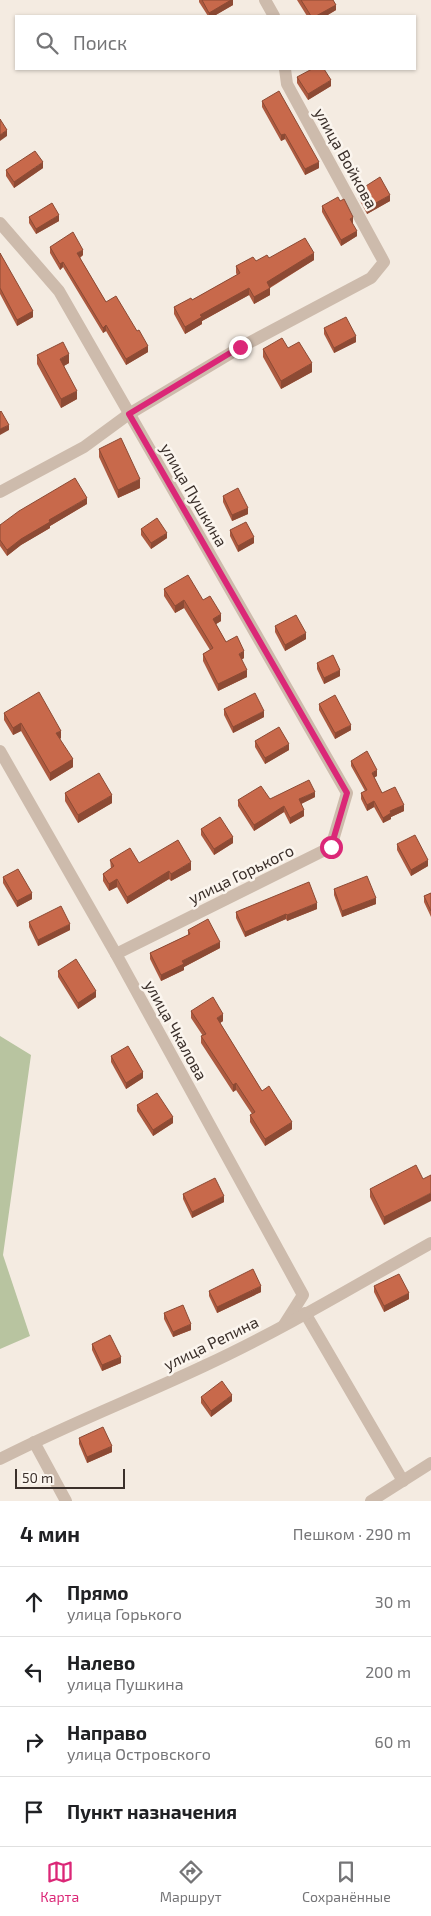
<!DOCTYPE html>
<html lang="ru">
<head>
<meta charset="utf-8">
<style>
  body { margin:0; font-family:"Exo 2",sans-serif; background:#f2f2f2; color:#202124 }
  .scale { position:absolute; left:15px; bottom:12px; width:110px; box-sizing:border-box; padding-left:5px; border:2px solid #3b302b; border-top:0; font-size:14px; line-height:18px; white-space:nowrap; color:#3b302b; -webkit-text-stroke:4px #fbf5ee; paint-order:stroke }
  .stop { position:absolute; width:15px; height:15px; margin:-11px; border:4px solid #db2777; border-radius:50%; background:#fff }
  .stop.end { background:#db2777; border-color:#fff; box-shadow:0 1px 5px #0008 }
  .list { margin:0; padding:0; list-style:none }
  h2 { display:flex; justify-content:space-between; align-items:center; height:65px; margin:0; padding:0 20px; font-size:21px }
  h2 small { font-size:16px; font-weight:400; color:#757577 }
  .list li { display:grid; grid-template-columns:32px 1fr auto; gap:15px; align-items:center; box-sizing:border-box; height:70px; padding:0 20px; border-top:1px solid #e0e0e0 }
  .list b { display:block; font-size:19px; white-space:nowrap }
  .list p { margin:0; font-size:16px; white-space:nowrap; color:#757577 }
  .list em { font-size:16px; font-style:normal; color:#757577 }
  .icon { flex:none; width:28px; height:28px; fill:none; stroke:currentColor; stroke-width:2; stroke-linecap:round; stroke-linejoin:round }
  .map { position:relative; flex:none; width:431px; height:1501px; overflow:hidden }
  .search { position:absolute; background:#fff; box-shadow:0 1px 4px #0004; left:15px; right:15px; top:15px; height:55px; display:flex; align-items:center; gap:12px; box-sizing:border-box; padding:0 18px; border-radius:0px; color:#757577; font-size:19px }
  .sheet { height:345px; background:#fff }
  nav { display:flex; justify-content:space-around; align-items:center; box-sizing:border-box; height:70px; border-top:1px solid #e0e0e0; background:#fff; font-size:14px; color:#757577 }
  nav a { display:grid; justify-items:center; gap:2px }
  nav .on { color:#db2777 }
  .map>svg:first-child { display:block }
</style>
</head>
<body>
<div class="map">
<svg width="431" height="1501" viewBox="0 0 431 1501">
  <rect width="100%" height="100%" fill="#f4ebe1"/>
  <!-- green -->
  <path fill="#b8c4a0" d="M0,1036L31,1055L3,1255L30,1336L0,1349Z"/>
  <g fill="none" stroke-linecap="round" stroke-linejoin="round">
    <!-- minor -->
    <g stroke="#cdbbac" stroke-width="12">
      <path d="M265,0L274,16"/>
      <path d="M0,223L59,291L347,793L331,847L116,954"/>
      <path d="M0,492L84,447L129,414L241,347L371,278L384,262L287,84L285,69"/>
      <path d="M0,751L116,954L303,1295L284,1325"/>
      <path d="M305,1313L403,1481"/>
      <path d="M34,1442L66,1501"/>
      <path d="M0,1459C66,1425 136,1398 204,1366C282,1330 356,1285 431,1243"/>
      <path d="M371,1501L431,1463"/>
    </g>
  </g>
  <!-- wall -->
  <g fill="#ac5a40">
    <path d="M199,0H233V5L214,16H208L199,2Z"/>
    <path d="M297,0H333L336,10L326,16H307Z"/>
    <path d="M297,77L331,86L308,100L297,83Z"/>
    <path d="M262,101L319,168L305,175L285,139L281,141L262,107Z"/>
    <path d="M43,168L14,188L6,176V170Z"/>
    <path d="M358,191L390,201L367,214L358,197Z"/>
    <path d="M340,201L353,223H352L357,236L341,246L322,212V206Z"/>
    <path d="M29,217L59,221L36,234L29,223Z"/>
    <path d="M50,247L83,255L80,258L106,302L148,352L126,365L106,331L103,333L63,267L60,270L50,253Z"/>
    <path d="M0,253L33,317L17,326L0,294Z"/>
    <path d="M269,258L314,260L270,288V295L254,304L249,295L202,321V324L185,334L174,314V307L192,300L237,275L236,273V266Z"/>
    <path d="M324,328L356,342L334,353L324,334Z"/>
    <path d="M288,348L312,372L281,389L263,357V349Z"/>
    <path d="M37,355L69,363L64,366L77,399L61,408L37,364Z"/>
    <path d="M99,449L140,488L118,498L99,457Z"/>
    <path d="M223,496L248,514L232,521L223,502Z"/>
    <path d="M87,504L50,526V528L21,545L7,556L0,546V525Z"/>
    <path d="M141,529L167,538L151,549L141,535Z"/>
    <path d="M230,530L254,543L238,552L230,536Z"/>
    <path d="M164,589L203,600L221,621L216,624L226,642L244,658L241,660L247,677L218,691L203,661V654L210,650L184,608L175,613L164,596Z"/>
    <path d="M275,626L306,639L285,651L275,632Z"/>
    <path d="M317,663L340,676L324,684L317,669Z"/>
    <path d="M319,704L351,730L335,739L319,710Z"/>
    <path d="M224,709L264,717L233,733L224,715Z"/>
    <path d="M4,713L61,738L60,739L73,767L50,781L21,731L13,735L4,720Z"/>
    <path d="M255,741L289,750L265,764L255,747Z"/>
    <path d="M351,761L377,776L374,777L382,793L404,811L391,817V819L383,823L374,807L367,811L361,799V793L365,791L351,766Z"/>
    <path d="M65,793L112,803L78,823L65,801Z"/>
    <path d="M315,797L301,804L304,816L290,824L284,812L254,831L238,806V800Z"/>
    <path d="M201,829L233,843L214,855L201,835Z"/>
    <path d="M397,844L428,866L411,876L397,850Z"/>
    <path d="M110,860L139,863L191,870L171,881L169,879L127,904L117,887L109,891L103,881V874L111,869Z"/>
    <path d="M3,877L32,899L17,907L3,883Z"/>
    <path d="M334,889L376,904L342,917L334,895Z"/>
    <path d="M431,893V917L424,902V896Z"/>
    <path d="M317,909L287,921L286,919L245,937L236,918V912Z"/>
    <path d="M29,922L70,930L38,946L29,927Z"/>
    <path d="M188,930L220,948L184,967V970L161,981L150,959V953L188,935Z"/>
    <path d="M58,971L96,997L78,1009L58,977Z"/>
    <path d="M191,1011L223,1021L220,1023L262,1091L292,1129L265,1146L250,1122V1115L252,1114L236,1090L233,1092L201,1043V1036H203L191,1018Z"/>
    <path d="M111,1056L143,1078L126,1089L111,1062Z"/>
    <path d="M137,1105L173,1123L153,1136L137,1111Z"/>
    <path d="M423,1179L384,1225L370,1197V1189Z"/>
    <path d="M183,1194L224,1202L192,1218L183,1199Z"/>
    <path d="M374,1286L409,1299L384,1312L374,1292Z"/>
    <path d="M209,1291L261,1292L217,1313L209,1296Z"/>
    <path d="M164,1313L191,1330L173,1337L164,1319Z"/>
    <path d="M92,1344L121,1363L102,1371L92,1350Z"/>
    <path d="M201,1397L232,1401L211,1417L201,1403Z"/>
    <path d="M79,1438L112,1452L87,1463L79,1444Z"/>
  </g>
  <!-- shaded-wall -->
  <g fill="#8c4a34">
    <path d="M231,0H233V5L214,16H209V13Z"/>
    <path d="M336,5V10L326,16H316Z"/>
    <path d="M331,80V86L308,100V94Z"/>
    <path d="M7,130V136L0,141V135Z"/>
    <path d="M285,134V139L281,141V135Z"/>
    <path d="M43,162V168L14,188V182Z"/>
    <path d="M319,162V168L305,175V169Z"/>
    <path d="M390,195V201L367,214V208Z"/>
    <path d="M59,215V221L36,234V229Z"/>
    <path d="M353,217V223L350,224V219Z"/>
    <path d="M357,231V236L341,246V240Z"/>
    <path d="M83,250V255L77,259V253Z"/>
    <path d="M314,253V260L267,289V282Z"/>
    <path d="M63,262V267L60,270V264Z"/>
    <path d="M249,288V295L202,321V324L185,334V327L200,315Z"/>
    <path d="M270,288V295L254,304V297Z"/>
    <path d="M33,311V317L17,326V320Z"/>
    <path d="M106,325V331L103,333V328Z"/>
    <path d="M356,336V342L334,353V348Z"/>
    <path d="M148,346V352L126,365V359Z"/>
    <path d="M69,354V363L60,368V359Z"/>
    <path d="M312,363V372L281,389V381Z"/>
    <path d="M77,391V399L61,408V399Z"/>
    <path d="M9,425V430L0,435V429Z"/>
    <path d="M140,479V488L118,498V490Z"/>
    <path d="M87,498V504L50,526V528L21,545L7,556V550L21,539L49,520Z"/>
    <path d="M248,508V514L232,521V515Z"/>
    <path d="M167,533V538L151,549V543Z"/>
    <path d="M254,537V543L238,552V546Z"/>
    <path d="M184,600V608L175,613V606Z"/>
    <path d="M221,614V621L213,626V619Z"/>
    <path d="M306,633V639L285,651V645Z"/>
    <path d="M244,651V658L239,661V654Z"/>
    <path d="M247,670V677L218,691V684Z"/>
    <path d="M340,670V676L324,684V678Z"/>
    <path d="M264,711V717L233,733V727Z"/>
    <path d="M21,723V731L13,735V728Z"/>
    <path d="M351,725V730L335,739V733Z"/>
    <path d="M61,731V738L56,741V733Z"/>
    <path d="M289,744V750L265,764V758Z"/>
    <path d="M73,759V767L50,781V773Z"/>
    <path d="M377,770V776L372,779V773Z"/>
    <path d="M315,792V797L299,805V799Z"/>
    <path d="M112,795V803L78,823V815Z"/>
    <path d="M374,801V807L367,811V805Z"/>
    <path d="M404,805V811L391,817V819L383,823V818L390,811Z"/>
    <path d="M284,806V812L254,831V825Z"/>
    <path d="M304,810V816L290,824V818Z"/>
    <path d="M233,837V843L214,855V849Z"/>
    <path d="M428,860V866L411,876V870Z"/>
    <path d="M191,862V870L171,881V874Z"/>
    <path d="M169,871V879L127,904V897Z"/>
    <path d="M117,879V887L109,891V884Z"/>
    <path d="M32,893V899L17,907V901Z"/>
    <path d="M376,898V904L342,917V911Z"/>
    <path d="M317,903V909L287,921V915Z"/>
    <path d="M286,914V919L245,937V932Z"/>
    <path d="M70,924V930L38,946V940Z"/>
    <path d="M220,942V948L184,967V970L161,981V975L182,961Z"/>
    <path d="M96,991V997L78,1009V1003Z"/>
    <path d="M223,1014V1021L217,1025V1018Z"/>
    <path d="M143,1072V1078L126,1089V1083Z"/>
    <path d="M236,1083V1090L233,1092V1085Z"/>
    <path d="M173,1117V1123L153,1136V1130Z"/>
    <path d="M292,1122V1129L265,1146V1139Z"/>
    <path d="M431,1193V1201L384,1225V1217Z"/>
    <path d="M224,1196V1202L192,1218V1212Z"/>
    <path d="M261,1286V1292L217,1313V1307Z"/>
    <path d="M409,1293V1299L384,1312V1306Z"/>
    <path d="M191,1324V1330L173,1337V1332Z"/>
    <path d="M121,1357V1363L102,1371V1365Z"/>
    <path d="M232,1395V1401L211,1417V1411Z"/>
    <path d="M112,1446V1452L87,1463V1457Z"/>
  </g>
  <!-- building -->
  <g fill="#c8694b" stroke="#8c4a34">
    <path d="M202,0H231L209,13Z"/>
    <path d="M301,0H333L336,5L316,16H311Z"/>
    <path d="M312,69H324L331,80L308,94L297,77Z"/>
    <path d="M279,91L319,162L305,169L285,134L281,135L262,101Z"/>
    <path d="M0,119L7,130L0,135Z"/>
    <path d="M35,151L43,162L14,182L6,170Z"/>
    <path d="M380,177L390,195L367,208L358,191Z"/>
    <path d="M338,197L340,201L344,199L353,217L350,219L357,231L341,240L322,206Z"/>
    <path d="M52,203L59,215L36,229L29,217Z"/>
    <path d="M73,232L83,250L77,253L106,302L116,296L137,331L139,330L148,346L126,359L106,325L103,328L63,262L60,264L50,247Z"/>
    <path d="M305,238L314,253L267,282L270,288L254,297L249,288L200,315L202,317L185,327L174,307L191,298L192,300L240,273L236,266L253,257L256,261L267,255L269,258Z"/>
    <path d="M0,253L33,311L17,320L0,288Z"/>
    <path d="M346,317L356,336L334,348L324,328Z"/>
    <path d="M282,338L288,348L299,342L312,363L281,381L263,349Z"/>
    <path d="M63,342L69,354L60,359L77,391L61,399L37,355Z"/>
    <path d="M1,411L9,425L0,429V412Z"/>
    <path d="M121,438L140,479L118,490L99,449Z"/>
    <path d="M75,478L87,498L49,520L50,522L21,539L7,550L0,540V525L19,511Z"/>
    <path d="M238,488L248,508L232,515L223,496Z"/>
    <path d="M157,518L167,533L151,543L141,529Z"/>
    <path d="M246,522L254,537L238,546L230,530Z"/>
    <path d="M188,575L203,600L210,596L221,614L213,619L226,642L237,636L244,651L239,654L247,670L218,684L203,654L213,648L184,600L175,606L164,589Z"/>
    <path d="M296,615L306,633L285,645L275,626Z"/>
    <path d="M333,655L340,670L324,678L317,663Z"/>
    <path d="M39,692L61,731L56,733L73,759L50,773L21,723L13,728L4,713Z"/>
    <path d="M255,693L264,711L233,727L224,709Z"/>
    <path d="M335,695L351,725L335,733L319,704Z"/>
    <path d="M279,727L289,744L265,758L255,741Z"/>
    <path d="M367,751L377,770L372,773L382,793L395,787L404,805L390,811L391,813L383,818L374,801L367,805L361,793L367,790L351,761Z"/>
    <path d="M99,773L112,795L78,815L65,793Z"/>
    <path d="M309,780L315,792L299,799L304,810L290,818L284,806L254,825L238,800L261,786L270,799Z"/>
    <path d="M220,817L233,837L214,849L201,829Z"/>
    <path d="M415,835L428,860L411,870L397,844Z"/>
    <path d="M178,840L191,862L171,874L169,871L127,897L117,879L109,884L103,874L114,866L110,860L130,848L139,863Z"/>
    <path d="M18,869L32,893L17,901L3,877Z"/>
    <path d="M367,876L376,898L342,911L334,889Z"/>
    <path d="M309,882L317,903L287,915L286,914L245,932L236,912Z"/>
    <path d="M431,893V911L424,896Z"/>
    <path d="M61,906L70,924L38,940L29,922Z"/>
    <path d="M208,919L220,942L182,961L184,964L161,975L150,953L190,934L188,930Z"/>
    <path d="M76,959L96,991L78,1003L58,971Z"/>
    <path d="M213,997L223,1014L217,1018L262,1091L269,1086L292,1122L265,1139L250,1115L255,1112L236,1083L233,1085L201,1036L206,1034L191,1011Z"/>
    <path d="M128,1046L143,1072L126,1083L111,1056Z"/>
    <path d="M157,1093L173,1117L153,1130L137,1105Z"/>
    <path d="M416,1165L423,1179L431,1175V1193L384,1217L370,1189Z"/>
    <path d="M215,1178L224,1196L192,1212L183,1194Z"/>
    <path d="M253,1269L261,1286L217,1307L209,1291Z"/>
    <path d="M399,1274L409,1293L384,1306L374,1286Z"/>
    <path d="M183,1305L191,1324L173,1332L164,1313Z"/>
    <path d="M110,1335L121,1357L102,1365L92,1344Z"/>
    <path d="M222,1381L232,1395L211,1411L201,1397Z"/>
    <path d="M103,1427L112,1446L87,1457L79,1438Z"/>
  </g>
  <g fill="none" stroke-linecap="round" stroke-linejoin="round">
    <!-- route -->
    <path stroke="#db2777" stroke-width="6" d="M240,347L129,414L347,793L331,847"/>
  </g>
  <g text-anchor="middle" stroke-width="5" stroke-linejoin="round" paint-order="stroke">
    <!-- street labels -->
    <g font-size="16" fill="#3b302b" stroke="#fbf5ee">
      <text transform="translate(346 158) rotate(61)" y="6">улица Войкова</text>
      <text transform="translate(194 495) rotate(60)" y="6">улица Пушкина</text>
      <text transform="translate(241 874) rotate(-26)" y="6">улица Горького</text>
      <text transform="translate(176 1030) rotate(61)" y="6">улица Чкалова</text>
      <text transform="translate(211 1343) rotate(-26)" y="6">улица Репина</text>
    </g>
  </g>
</svg>
<div class="scale">50 m</div>
<div class="stop" style="left:331px;top:847px"></div>
<div class="stop end" style="left:240px;top:347px"></div>
<div class="search"><svg class="icon" aria-label="search" viewBox="0 0 24 24"><circle cx="10" cy="10" r="6"/><path d="M15 15l6 6"/></svg>Поиск</div>
</div>
<section class="sheet">
<h2>4 мин<small>Пешком · 290 m</small></h2>
<ul class="list">
<li><svg class="icon" aria-label="ahead" viewBox="0 0 24 24"><path d="M12 20V5M6 11l6-6 6 6"/></svg><div><b>Прямо</b><p>улица Горького</p></div><em>30 m</em></li>
<li><svg class="icon" aria-label="left" viewBox="0 0 24 24"><path d="M17 20v-9H6M10 6l-5 5 5 5"/></svg><div><b>Налево</b><p>улица Пушкина</p></div><em>200 m</em></li>
<li><svg class="icon" aria-label="right" viewBox="0 0 24 24"><path d="M7 20v-9h11M14 6l5 5-5 5"/></svg><div><b>Направо</b><p>улица Островского</p></div><em>60 m</em></li>
<li><svg class="icon" aria-label="arrive" viewBox="0 0 24 24"><path d="M6 21V4h12l-3 4 3 4H6"/></svg><div><b>Пункт назначения</b></div></li>
</ul>
</section>
<nav>
<a class="on"><svg class="icon" aria-label="map" viewBox="0 0 24 24"><path d="M3 6l6-2 6 2 6-2v14l-6 2-6-2-6 2zM9 4v14M15 6v14"/></svg>Карта</a>
<a><svg class="icon" aria-label="directions" viewBox="0 0 24 24"><path d="M12 3l9 9-9 9-9-9zM9 14v-3h6M13 9l2 2-2 2"/></svg>Маршрут</a>
<a><svg class="icon" aria-label="saved" viewBox="0 0 24 24"><path d="M7 4h10v16l-5-4-5 4z"/></svg>Сохранённые</a>
</nav>
</body>
</html>
